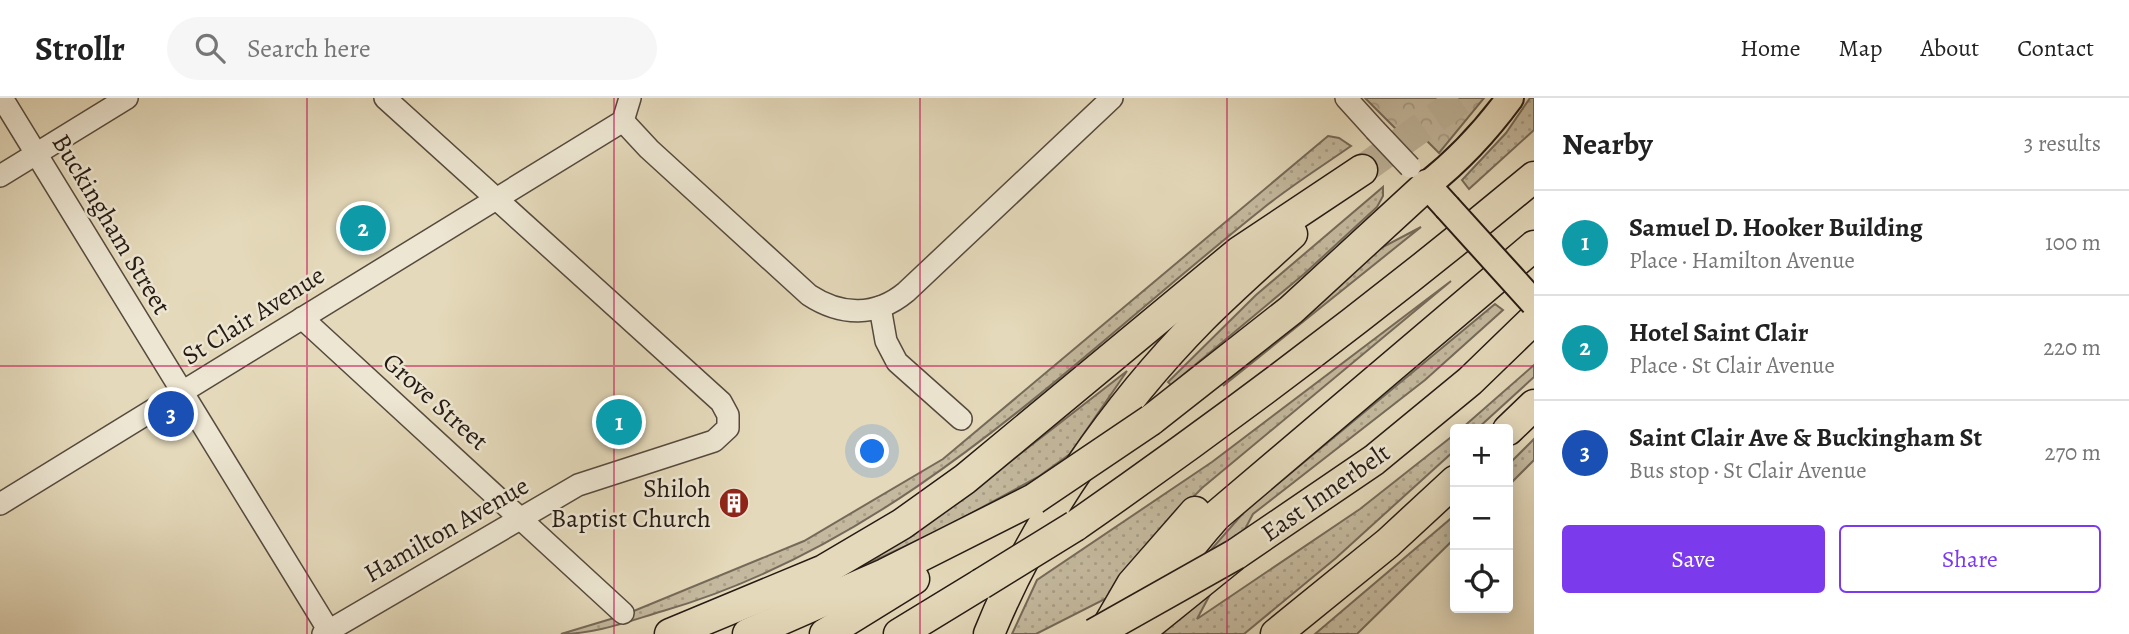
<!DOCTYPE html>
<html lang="en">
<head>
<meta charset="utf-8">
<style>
  body { margin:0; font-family:Alegreya,serif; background:#f6f6f6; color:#222 }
  .controls { position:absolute; right:21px; bottom:21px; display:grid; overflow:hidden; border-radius:7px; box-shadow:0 4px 18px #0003 }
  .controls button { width:63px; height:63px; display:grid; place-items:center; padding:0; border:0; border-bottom:2px solid #e0e0e0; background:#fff; color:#222; font:35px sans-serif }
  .you { position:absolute; left:873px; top:354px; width:24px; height:24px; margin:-18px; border:5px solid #fff; border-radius:50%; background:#1a73e8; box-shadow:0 0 0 10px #1a73e833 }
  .badge { display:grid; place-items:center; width:46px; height:46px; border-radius:50%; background:#7c3aed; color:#fff; font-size:23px; font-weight:700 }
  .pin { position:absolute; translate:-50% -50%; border:4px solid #fff; box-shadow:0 2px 7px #0006 }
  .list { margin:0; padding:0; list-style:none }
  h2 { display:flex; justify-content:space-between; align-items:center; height:91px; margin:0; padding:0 28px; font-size:30px }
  h2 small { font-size:23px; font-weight:400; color:#767676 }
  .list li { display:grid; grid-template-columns:46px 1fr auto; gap:21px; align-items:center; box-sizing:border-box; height:105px; padding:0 28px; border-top:2px solid #e0e0e0 }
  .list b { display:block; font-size:26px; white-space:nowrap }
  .list p { margin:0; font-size:23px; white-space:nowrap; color:#767676 }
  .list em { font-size:23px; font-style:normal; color:#767676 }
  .actions { display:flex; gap:14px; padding:21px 28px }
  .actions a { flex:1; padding:16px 0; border:2px solid #7c3aed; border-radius:7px; text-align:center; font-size:24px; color:#7c3aed }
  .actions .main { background:#7c3aed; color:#fff }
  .icon { flex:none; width:38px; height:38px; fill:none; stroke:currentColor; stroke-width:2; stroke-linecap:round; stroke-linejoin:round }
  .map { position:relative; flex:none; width:1534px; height:536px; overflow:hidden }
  header { display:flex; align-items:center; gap:42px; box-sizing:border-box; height:98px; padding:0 35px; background:#fff; border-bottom:2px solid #e0e0e0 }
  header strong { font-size:33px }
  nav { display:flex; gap:38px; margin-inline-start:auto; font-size:24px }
  .search { width:490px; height:63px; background:#f6f6f6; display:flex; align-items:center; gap:18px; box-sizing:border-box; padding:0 24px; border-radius:38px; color:#767676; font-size:26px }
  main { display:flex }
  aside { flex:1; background:#fff }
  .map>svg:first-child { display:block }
</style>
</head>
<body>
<header>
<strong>Strollr</strong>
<div class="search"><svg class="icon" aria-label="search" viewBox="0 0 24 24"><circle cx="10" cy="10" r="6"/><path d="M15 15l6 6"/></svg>Search here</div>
<nav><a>Home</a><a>Map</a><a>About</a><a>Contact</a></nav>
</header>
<main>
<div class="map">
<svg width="1534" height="536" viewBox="0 0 1534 536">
  <defs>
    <pattern id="grass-dots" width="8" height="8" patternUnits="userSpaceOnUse" patternTransform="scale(1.75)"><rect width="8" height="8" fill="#c4b99e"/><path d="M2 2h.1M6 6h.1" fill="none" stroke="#a89e87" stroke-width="1.8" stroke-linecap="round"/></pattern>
    <pattern id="park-crowns" width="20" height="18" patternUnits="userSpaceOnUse" patternTransform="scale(1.75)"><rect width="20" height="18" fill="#c4b99e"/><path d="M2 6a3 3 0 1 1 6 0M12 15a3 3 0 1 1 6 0" fill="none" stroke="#a89e87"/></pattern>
  </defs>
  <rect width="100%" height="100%" fill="#e4d9ba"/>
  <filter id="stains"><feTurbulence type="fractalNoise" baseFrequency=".00286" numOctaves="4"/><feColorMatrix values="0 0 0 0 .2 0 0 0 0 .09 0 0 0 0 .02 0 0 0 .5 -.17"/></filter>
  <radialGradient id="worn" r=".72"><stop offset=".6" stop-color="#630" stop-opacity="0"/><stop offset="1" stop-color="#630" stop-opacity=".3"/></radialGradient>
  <!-- grass -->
  <g fill="url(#grass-dots)" stroke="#756a59" stroke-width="2">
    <path d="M1530,0H1534V32L1469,91L1462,82L1506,35Z"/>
    <path d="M1328,38L1339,40L1351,48C1321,69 1289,89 1261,112C1072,262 901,444 663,513C629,523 596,536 561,536L624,517L804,443L943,361Z"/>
    <path d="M1383,89V98L1377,109L1304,176L1171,287L1168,284L1256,197Z"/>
    <path d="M1421,129L1223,288L1379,151Z"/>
    <path d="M1451,183L1202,390L1166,427L1111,498L1036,536H1012L1037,482L1212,364Z"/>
    <path d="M1495,206L1503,212L1425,282L1253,416L1197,521L1360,411L1455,336V352L1336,460L1244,536H1154L1194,471L1245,413Z"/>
    <path d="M1534,267V279L1477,331H1461Z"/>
    <path d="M1127,273L1070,356L1038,379L944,430L844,477L962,401Z"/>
    <path d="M1534,341V362L1508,388V367Z"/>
    <path d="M1455,417V440L1357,536H1315Z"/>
  </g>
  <!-- park -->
  <path fill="url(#park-crowns)" stroke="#756a59" stroke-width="2" d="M1365,0H1484L1439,55L1422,38L1412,47Z"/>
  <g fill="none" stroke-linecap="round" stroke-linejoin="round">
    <!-- highway-tunnel -->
    <path stroke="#beb399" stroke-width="30" stroke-dasharray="30 15" stroke-linecap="butt" d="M1362,72L1463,0"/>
    <!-- minor casing -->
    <g stroke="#564a3e" stroke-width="24">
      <g id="minor">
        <path d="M2,0L329,533"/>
        <path d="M1346,0L1375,32"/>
        <path d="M623,23L649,51L809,197C841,218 876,219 906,194L1112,0"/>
        <path d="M0,78L127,0"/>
        <path d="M880,209L886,243L897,264L961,321"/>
        <path d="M302,220L623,515"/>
        <path d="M0,406L623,23L630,0"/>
        <path d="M323,536L578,387L714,343L728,330V317L721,304L385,0"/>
      </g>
    </g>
    <!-- major casing -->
    <g stroke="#261b14" stroke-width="30">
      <path id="major" d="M1447,109L1427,87C1460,61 1485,34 1510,0"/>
    </g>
    <!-- highway casing -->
    <g stroke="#261b14" stroke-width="33">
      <g id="highway">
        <path d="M1151,322L1291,212L1427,87"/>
        <path d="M1508,332L1534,307"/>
        <path d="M1075,428C1233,318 1386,202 1534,79"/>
        <path d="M670,536L824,472L902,426L965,381L1239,154L1362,72"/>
        <path d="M748,536L885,476L1034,401"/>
        <path d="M825,536L914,481"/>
        <path d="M899,536L981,486"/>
        <path d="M989,536C1035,422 1116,307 1202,220C1231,191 1262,164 1292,136"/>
        <path d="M1103,536L1132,486L1195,414"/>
        <path d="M1134,536C1156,492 1183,455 1216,418L1534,148"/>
        <path d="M1137,536L1236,456L1374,362L1470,283L1534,221"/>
        <path d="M1276,536L1388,445L1455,383"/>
      </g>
    </g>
    <!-- minor -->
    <use href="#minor" stroke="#ede6d2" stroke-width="21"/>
    <!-- major -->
    <use href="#major" stroke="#e4d9ba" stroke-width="26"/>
    <!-- highway -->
    <use href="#highway" stroke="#e4d9ba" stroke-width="30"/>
    <!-- minor-bridge casing -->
    <g stroke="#564a3e" stroke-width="24" stroke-linecap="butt">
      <path id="minor-bridge" d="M1375,32L1410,69"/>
    </g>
    <!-- major-bridge casing -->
    <g stroke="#261b14" stroke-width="30" stroke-linecap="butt">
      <path id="major-bridge" d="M1447,109L1534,205"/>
    </g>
    <!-- highway-bridge casing -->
    <g stroke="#261b14" stroke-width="33" stroke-linecap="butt">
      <g id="highway-bridge">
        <path d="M1034,401L1151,322"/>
        <path d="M981,486L1075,428"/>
        <path d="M1094,536L1236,456"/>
      </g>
    </g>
    <!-- minor-bridge -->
    <use href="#minor-bridge" stroke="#ede6d2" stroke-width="21"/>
    <!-- major-bridge -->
    <use href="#major-bridge" stroke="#e4d9ba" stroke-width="26"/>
    <!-- highway-bridge -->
    <use href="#highway-bridge" stroke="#e4d9ba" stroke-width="30"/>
  </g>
  <!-- grid -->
  <path fill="none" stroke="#c2185b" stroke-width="2" stroke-opacity="0.55" d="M307,0V536M614,0V536M920,0V536M1227,0V536M0,268H1534"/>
  <!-- icons -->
  <defs>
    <g id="building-disc" transform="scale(1.575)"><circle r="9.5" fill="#8f2418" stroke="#ede6d2"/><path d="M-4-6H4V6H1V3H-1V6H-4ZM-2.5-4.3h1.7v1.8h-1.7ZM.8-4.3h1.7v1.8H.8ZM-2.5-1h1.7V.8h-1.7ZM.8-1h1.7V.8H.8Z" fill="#fff"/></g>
  </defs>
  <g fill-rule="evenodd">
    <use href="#building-disc" x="734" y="405"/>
  </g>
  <g text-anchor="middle" stroke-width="5" stroke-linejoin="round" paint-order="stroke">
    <!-- street labels -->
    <g font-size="26" fill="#261b14" stroke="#ede6d2">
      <text transform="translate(112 126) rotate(59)" y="9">Buckingham Street</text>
      <text transform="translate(253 217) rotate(-32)" y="9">St Clair Avenue</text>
      <text transform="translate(436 303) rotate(42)" y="9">Grove Street</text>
      <text transform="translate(1325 394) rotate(-35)" y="9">East Innerbelt</text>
      <text transform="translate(446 431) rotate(-30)" y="9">Hamilton Avenue</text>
    </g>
    <!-- poi labels -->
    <g font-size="26" fill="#261b14" stroke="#ede6d2" text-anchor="end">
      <text x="711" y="399">Shiloh<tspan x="711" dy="30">Baptist Church</tspan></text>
    </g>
  </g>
  <rect width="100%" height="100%" filter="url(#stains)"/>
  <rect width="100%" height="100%" fill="url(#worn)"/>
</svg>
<div class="controls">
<button>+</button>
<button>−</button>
<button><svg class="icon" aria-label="locate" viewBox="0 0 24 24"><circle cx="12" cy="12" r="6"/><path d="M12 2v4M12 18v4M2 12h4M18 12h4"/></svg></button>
</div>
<div class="you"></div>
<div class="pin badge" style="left:619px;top:324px;background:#0f9aa8">1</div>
<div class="pin badge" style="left:363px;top:130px;background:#0f9aa8">2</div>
<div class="pin badge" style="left:171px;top:316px;background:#1a4fb4">3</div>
</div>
<aside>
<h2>Nearby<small>3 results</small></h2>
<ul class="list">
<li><span class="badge" style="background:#0f9aa8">1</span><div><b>Samuel D. Hooker Building</b><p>Place · Hamilton Avenue</p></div><em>100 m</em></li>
<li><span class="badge" style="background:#0f9aa8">2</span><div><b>Hotel Saint Clair</b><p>Place · St Clair Avenue</p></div><em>220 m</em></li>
<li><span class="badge" style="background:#1a4fb4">3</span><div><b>Saint Clair Ave &amp; Buckingham St</b><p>Bus stop · St Clair Avenue</p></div><em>270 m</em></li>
</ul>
<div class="actions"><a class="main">Save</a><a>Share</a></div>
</aside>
</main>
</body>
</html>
